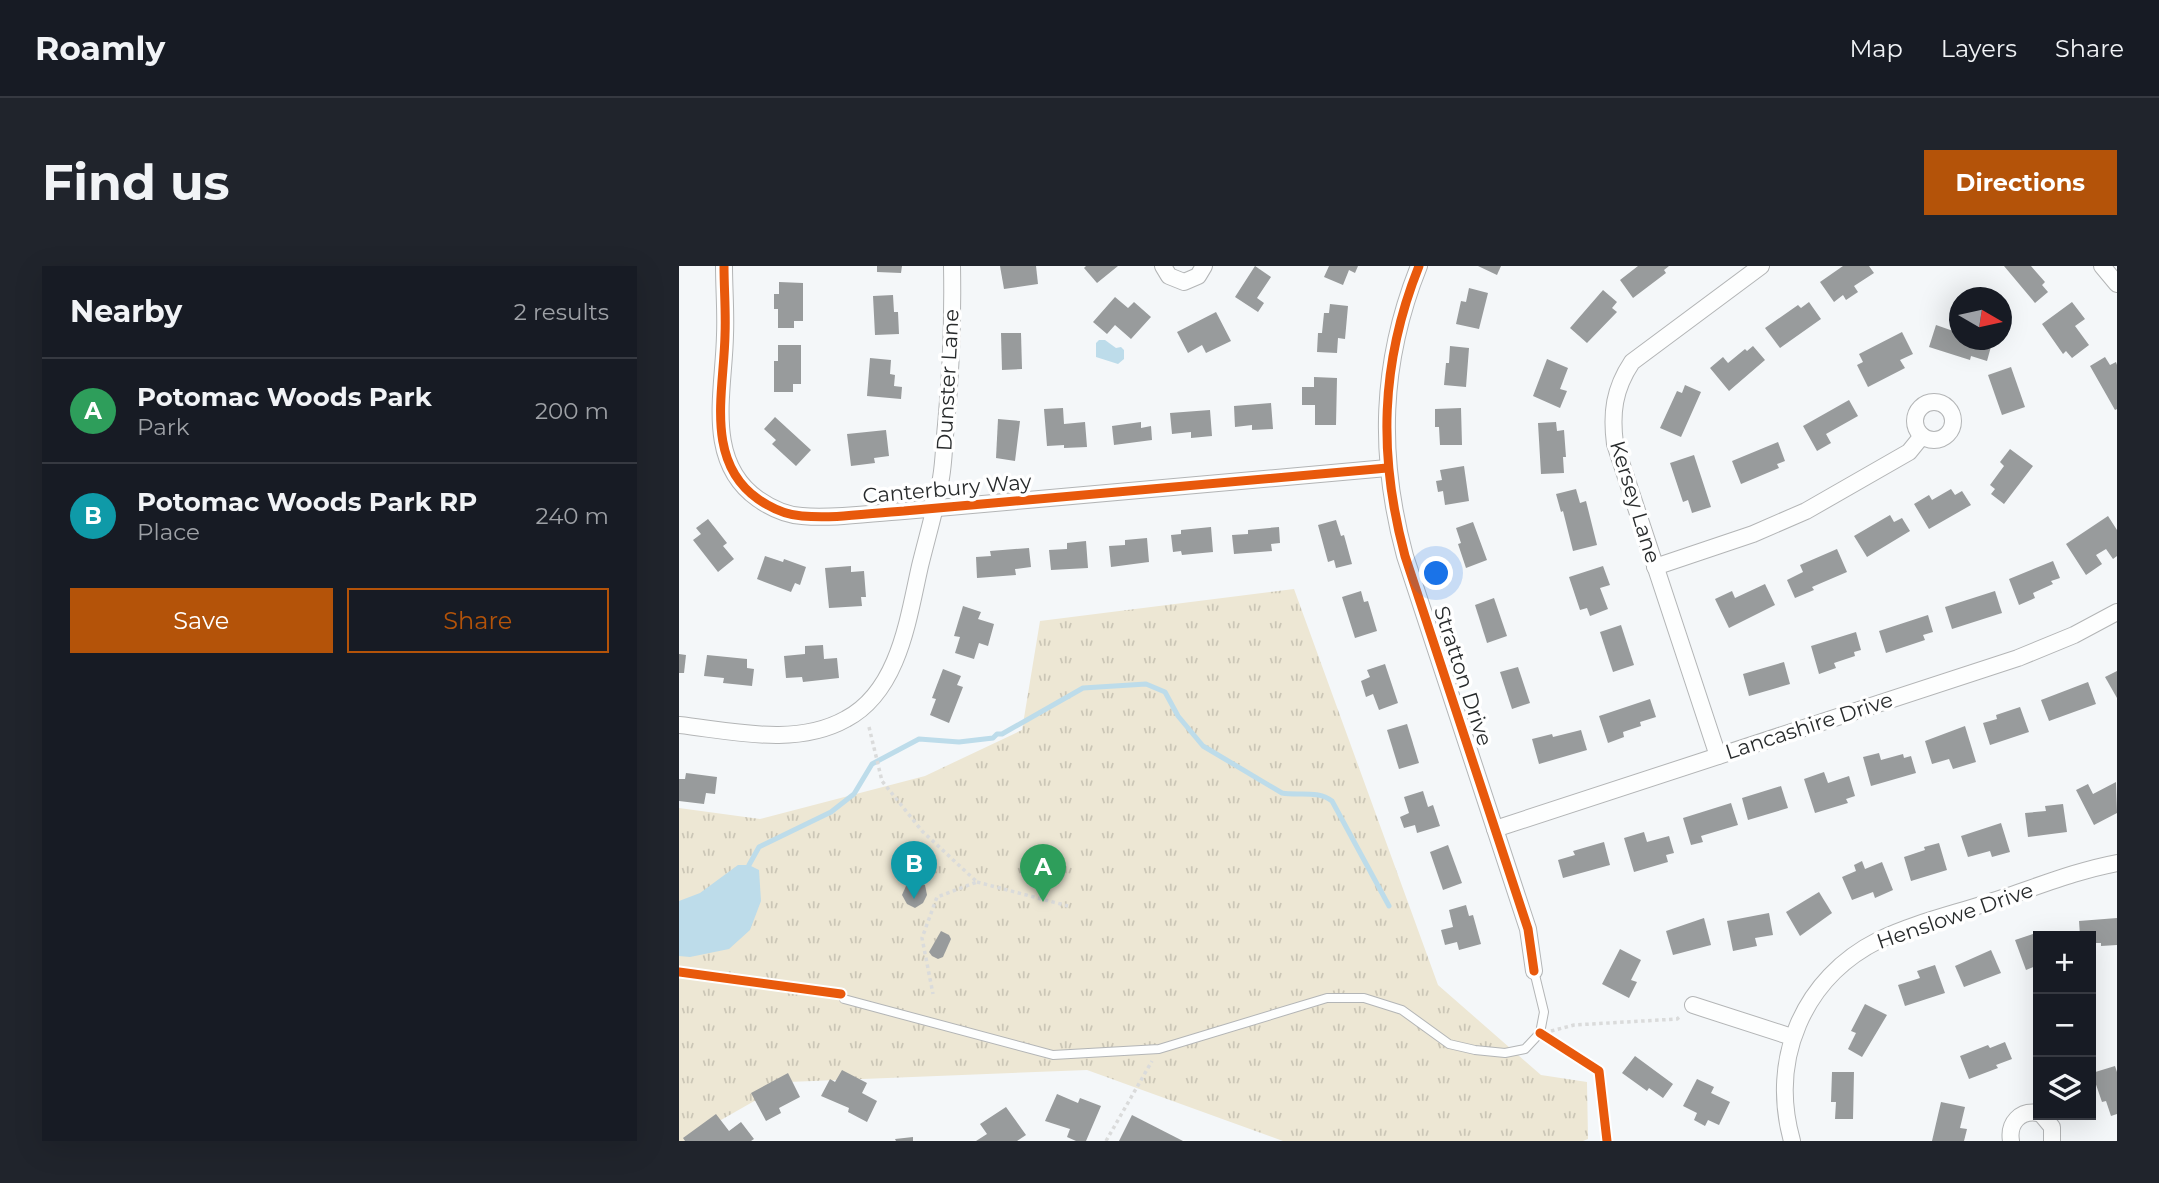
<!DOCTYPE html>
<html lang="en">
<head>
<meta charset="utf-8">
<style>
  body { margin:0; font-family:Montserrat,sans-serif; background:#20242c; color:#f1f3f6 }
  .controls { position:absolute; right:21px; bottom:21px; display:grid; overflow:hidden; border-radius:0px; box-shadow:0 7px 28px #0002 }
  .controls button { width:63px; height:63px; display:grid; place-items:center; padding:0; border:0; border-bottom:2px solid #363941; background:#171b24; color:#f1f3f6; font:35px sans-serif }
  .compass { position:absolute; left:1270px; top:21px; width:63px; height:63px; border-radius:50%; background:#171b24; box-shadow:0 7px 28px #0002; rotate:99deg }
  .you { position:absolute; left:758px; top:308px; width:24px; height:24px; margin:-18px; border:5px solid #fff; border-radius:50%; background:#1a73e8; box-shadow:0 0 0 10px #1a73e833 }
  .badge { display:grid; place-items:center; width:46px; height:46px; border-radius:50%; background:#b45309; color:#fff; font-size:23px; font-weight:700 }
  .pin { position:absolute; translate:-50% -58px; filter:drop-shadow(0 2px 4px #0008) }
  .pin::after { content:''; position:absolute; top:37px; width:24px; height:21px; background:inherit; clip-path:polygon(0 0,100% 0,50% 100%) }
  .list { margin:0; padding:0; list-style:none }
  h2 { display:flex; justify-content:space-between; align-items:center; height:91px; margin:0; padding:0 28px; font-size:30px }
  h2 small { font-size:23px; font-weight:400; color:#9ea1a6 }
  .list li { display:grid; grid-template-columns:46px 1fr auto; gap:21px; align-items:center; box-sizing:border-box; height:105px; padding:0 28px; border-top:2px solid #363941 }
  .list b { display:block; font-size:26px; white-space:nowrap }
  .list p { margin:0; font-size:23px; white-space:nowrap; color:#9ea1a6 }
  .list em { font-size:23px; font-style:normal; color:#9ea1a6 }
  .actions { display:flex; gap:14px; padding:21px 28px }
  .actions a { flex:1; padding:16px 0; border:2px solid #b45309; border-radius:0px; text-align:center; font-size:24px; color:#b45309 }
  .actions .main { background:#b45309; color:#fff }
  .icon { flex:none; width:38px; height:38px; fill:none; stroke:currentColor; stroke-width:2; stroke-linecap:round; stroke-linejoin:round }
  .map { position:relative; flex:none; width:1438px; height:875px; overflow:hidden; border-radius:0px }
  header { display:flex; align-items:center; gap:42px; box-sizing:border-box; height:98px; padding:0 35px; background:#171b24; border-bottom:2px solid #363941 }
  header strong { font-size:33px }
  nav { display:flex; gap:38px; margin-inline-start:auto; font-size:24px }
  .intro { display:flex; align-items:center; justify-content:space-between; box-sizing:border-box; height:168px; padding:0 42px }
  h1 { margin:0; font-size:49px }
  .button { padding:18px 32px; border-radius:0px; background:#b45309; color:#fff; font-size:24px; font-weight:700 }
  main { display:flex; gap:42px; padding:0 42px }
  aside { flex:1; background:#171b24; border-radius:0px; box-shadow:0 7px 28px #0002 }
  .map>svg:first-child { display:block }
</style>
</head>
<body>
<header>
<strong>Roamly</strong>
<nav><a>Map</a><a>Layers</a><a>Share</a></nav>
</header>
<div class="intro"><h1>Find us</h1><a class="button">Directions</a></div>
<main>
<aside>
<h2>Nearby<small>2 results</small></h2>
<ul class="list">
<li><span class="badge" style="background:#2e9e5b">A</span><div><b>Potomac Woods Park</b><p>Park</p></div><em>200 m</em></li>
<li><span class="badge" style="background:#0f9aa8">B</span><div><b>Potomac Woods Park RP</b><p>Place</p></div><em>240 m</em></li>
</ul>
<div class="actions"><a class="main">Save</a><a>Share</a></div>
</aside>
<div class="map">
<svg width="1438" height="875" viewBox="0 0 1438 875">
  <defs>
    <pattern id="park-tufts" width="24" height="20" patternUnits="userSpaceOnUse" patternTransform="scale(1.75)"><rect width="24" height="20" fill="#ede7d4"/><path d="M3 7l-1-3M5 7V3M7 7l1-3M15 17l-1-3M17 17v-4M19 17l1-3" fill="none" stroke="#cbc6b6"/></pattern>
  </defs>
  <rect width="100%" height="100%" fill="#f4f7f9"/>
  <!-- park -->
  <path fill="url(#park-tufts)" d="M615,323L759,719L862,809L908,816L909,873L904,875H604L408,804L109,816L5,875H0V542L81,553L246,510L343,464L361,355Z"/>
  <!-- water -->
  <g fill="#bddcea">
    <path d="M420,74H426L437,82L442,81L445,84V93L439,98L417,91V77Z"/>
    <path d="M59,599H70L80,604L82,635L71,664L50,683L11,691L0,690V635L21,627Z"/>
  </g>
  <g fill="none" stroke-linecap="round" stroke-linejoin="round">
    <!-- stream -->
    <path stroke="#bddcea" stroke-width="5" d="M70,599L80,581L152,546L175,528L193,498L240,473L280,476L314,472L318,468H323L404,422L467,418L486,426L499,450L524,480L603,527C619,530 639,524 653,535L710,640"/>
  </g>
  <!-- building -->
  <g fill="#989b9c">
    <path d="M198,0H223L222,7L198,6Z"/>
    <path d="M321,0H357L359,18L325,23Z"/>
    <path d="M407,0H439L418,17L405,2Z"/>
    <path d="M576,0L592,11L578,32L585,37L579,46L556,31Z"/>
    <path d="M650,0H679L676,7L670,4L664,19L645,11Z"/>
    <path d="M799,0H822L818,9Z"/>
    <path d="M959,0H990L985,4L987,7L954,32L941,14Z"/>
    <path d="M1164,0H1190L1195,7L1175,20L1179,26L1167,34L1164,29L1155,36L1141,16Z"/>
    <path d="M1325,0H1352L1366,16L1363,19L1369,26L1356,37Z"/>
    <path d="M100,16L124,17V55H115V62H99V43H95V28H100Z"/>
    <path d="M790,22L809,27L800,63L777,58L782,35L787,36Z"/>
    <path d="M924,24L938,36L933,42L938,46L908,77L891,62Z"/>
    <path d="M214,29L215,46H219L220,68L196,69L194,30Z"/>
    <path d="M436,31L449,42L455,36L472,51L452,73L436,59L428,68L414,56Z"/>
    <path d="M1130,36L1142,53L1101,82L1086,62L1119,39L1122,42Z"/>
    <path d="M1393,36L1406,53L1396,60L1410,79L1393,92L1387,85L1384,88L1363,58Z"/>
    <path d="M651,38L669,40L666,73L659,72L658,87L638,86L639,67H643L645,47H650Z"/>
    <path d="M537,46L552,75L527,87L523,79L509,87L498,66Z"/>
    <path d="M1257,59L1280,67V74H1303L1313,77L1308,95L1292,90L1291,94L1250,81Z"/>
    <path d="M1223,66L1234,88L1221,94L1226,102L1189,121L1178,99L1184,96L1180,88Z"/>
    <path d="M322,67H342L343,103L323,104Z"/>
    <path d="M99,79H122V118H114V126H95V95H99Z"/>
    <path d="M771,80L790,82L787,121L765,119L767,97H770Z"/>
    <path d="M1074,80L1086,94L1050,125L1031,102L1044,91L1049,97L1066,83L1068,85Z"/>
    <path d="M1426,91L1431,99L1437,96L1438,99V143L1436,144L1411,100Z"/>
    <path d="M191,92L212,94L211,108L216,109L215,120L223,121L222,133L188,130Z"/>
    <path d="M868,93L889,102L881,123L888,125L881,142L854,130Z"/>
    <path d="M1332,101L1346,141L1323,149L1309,109Z"/>
    <path d="M635,111L658,112L657,159H636V139H623V121H635Z"/>
    <path d="M1006,119L1022,126L1002,171L981,162L998,125L1003,127Z"/>
    <path d="M1170,134L1179,150L1147,168L1152,177L1138,185L1124,160Z"/>
    <path d="M592,137L594,163L573,164V159L556,161L555,140Z"/>
    <path d="M384,142L385,158L406,156L408,181L385,182V179L368,180L365,143Z"/>
    <path d="M782,142L783,179H761L760,161H756V143Z"/>
    <path d="M531,144L533,170L512,172V166L493,168L491,147Z"/>
    <path d="M96,151L132,184L117,200L93,178L97,174L85,163Z"/>
    <path d="M319,153L341,155L336,195L317,192Z"/>
    <path d="M462,156V162L472,160L473,174L435,179L433,160Z"/>
    <path d="M877,156L878,165L885,164L887,191H884L885,207L862,208L859,157Z"/>
    <path d="M207,164L210,190L195,192L196,197L172,200L168,168Z"/>
    <path d="M1099,176L1106,195L1098,198L1100,202L1062,218L1053,195Z"/>
    <path d="M1331,183L1354,200L1325,238L1312,228L1316,223L1311,219L1325,200L1321,196Z"/>
    <path d="M1015,189L1032,241L1013,247L1009,234L1004,236L991,197Z"/>
    <path d="M785,200L790,235L766,239L764,225L759,226L757,215L763,214L761,204Z"/>
    <path d="M897,223L901,237L907,235L918,279L894,285L884,245L882,246L877,228Z"/>
    <path d="M1272,223L1276,229L1283,225L1292,239L1250,263L1235,238L1250,229L1253,234Z"/>
    <path d="M1211,249L1215,256L1223,252L1231,265L1188,291L1175,270Z"/>
    <path d="M1429,250L1438,264V290L1434,293L1427,283L1417,289L1423,298L1407,309L1387,278Z"/>
    <path d="M29,253L48,277L44,280L55,293L39,306L14,274L22,268L17,262Z"/>
    <path d="M657,254L662,270L665,269L673,298L657,302L655,294L649,296L639,259Z"/>
    <path d="M794,256L808,294L787,302L779,278L782,277L777,262Z"/>
    <path d="M532,261L534,286L503,289L502,285L494,286L492,269L502,268V264Z"/>
    <path d="M600,261L601,277L592,278L593,285L555,288L553,269L569,268V264Z"/>
    <path d="M468,272L470,296L432,301L430,280L446,279V274Z"/>
    <path d="M407,275L409,302L372,304L370,284L388,283V277Z"/>
    <path d="M350,282L352,301L336,303L337,309L298,312L297,291L312,290L311,285Z"/>
    <path d="M1158,283L1168,306L1133,321L1135,324L1116,332L1108,314L1124,306L1121,299Z"/>
    <path d="M86,290L104,296L105,293L127,301L121,319L116,317L112,326L78,313Z"/>
    <path d="M1374,295L1381,312L1372,315L1374,318L1354,327L1356,332L1340,339L1330,313Z"/>
    <path d="M172,300V306L185,305L187,331H182L183,340L150,342L146,302Z"/>
    <path d="M924,300L931,319L921,322L929,343L911,350L908,342L901,344L890,311Z"/>
    <path d="M1086,318L1096,339L1050,362L1036,333L1053,325L1056,332Z"/>
    <path d="M682,325L685,336L689,335L698,365L676,372L663,331Z"/>
    <path d="M1316,325L1323,347L1273,363L1266,341Z"/>
    <path d="M815,332L828,370L808,377L796,339Z"/>
    <path d="M284,340L302,346L299,353L315,358L309,380L300,377L295,393L276,387L281,371L275,370Z"/>
    <path d="M1249,349L1254,366L1244,369L1246,374L1207,387L1200,365Z"/>
    <path d="M942,359L955,399L934,406L921,366Z"/>
    <path d="M1177,366L1182,384L1175,386L1176,390L1155,397L1157,402L1140,408L1132,380Z"/>
    <path d="M144,379L145,393L158,392L160,412L124,416L123,411L107,412L105,390L126,388V380Z"/>
    <path d="M0,388L7,389L5,407H0Z"/>
    <path d="M28,389L68,393V402L75,403L73,420L44,417L45,412L25,410Z"/>
    <path d="M1105,396L1111,418L1070,430L1064,408Z"/>
    <path d="M706,398L719,437L700,444L694,428L687,431L682,415L691,411L688,404Z"/>
    <path d="M839,401L851,437L833,443L821,406Z"/>
    <path d="M264,403L282,410L278,419L284,421L270,457L251,449L257,433L253,432Z"/>
    <path d="M1438,405V432L1426,411Z"/>
    <path d="M1409,416L1417,438L1370,455L1362,434Z"/>
    <path d="M971,433L977,451L961,456L962,460L944,466L945,471L929,477L920,450Z"/>
    <path d="M1341,441L1350,466L1311,479L1304,457L1318,453L1317,449Z"/>
    <path d="M728,458L740,497L720,503L708,464Z"/>
    <path d="M1286,460L1297,496L1274,503L1270,493L1253,498L1246,475Z"/>
    <path d="M902,464L908,484L860,498L853,473L873,468L874,471Z"/>
    <path d="M1200,487L1202,494L1224,488L1225,492L1232,490L1237,507L1192,520L1184,491Z"/>
    <path d="M1145,506L1149,517L1170,510L1176,530L1167,533L1169,537L1136,547L1125,513Z"/>
    <path d="M7,507L38,511L36,528L27,527L25,538L0,535V513H6Z"/>
    <path d="M1437,516L1438,547L1415,559L1397,524L1409,518L1414,528Z"/>
    <path d="M1102,520L1109,542L1069,554L1063,532Z"/>
    <path d="M744,525L749,541L754,539L761,560L738,567L736,559L725,562L721,551L730,547L725,531Z"/>
    <path d="M1052,537L1059,559L1022,570L1024,576L1012,579L1004,552Z"/>
    <path d="M1384,538L1388,566L1349,571L1346,547L1367,545L1366,540Z"/>
    <path d="M1322,557L1331,586L1313,591L1311,585L1289,591L1282,570Z"/>
    <path d="M965,566L968,576L990,570L995,587L987,589L989,596L955,606L945,572Z"/>
    <path d="M925,576L931,599L884,612L879,594L896,589L894,585Z"/>
    <path d="M1260,577L1268,604L1232,615L1225,591L1246,584L1245,581Z"/>
    <path d="M769,579L783,617L764,624L751,586Z"/>
    <path d="M1183,595L1186,603L1203,596L1214,624L1196,632L1194,626L1173,634L1163,611L1177,605L1175,599Z"/>
    <path d="M236,616L246,619L248,629L244,637L236,642L228,638L223,629L227,620Z"/>
    <path d="M1140,626L1153,647L1121,670L1107,646Z"/>
    <path d="M787,639L790,650L794,649L802,678L780,684L778,676L766,679L762,664L774,661L770,644Z"/>
    <path d="M1090,647L1094,669L1076,672L1078,680L1054,685L1048,655Z"/>
    <path d="M1025,652L1032,679L994,689L987,665Z"/>
    <path d="M1438,652V679L1422,680V677H1412V670H1401L1400,655Z"/>
    <path d="M262,665L270,669L272,673L264,691L259,693L253,690L250,686Z"/>
    <path d="M1354,668L1357,674H1359V699L1347,704L1336,674Z"/>
    <path d="M941,683L962,694L952,714L958,716L950,732L923,718Z"/>
    <path d="M1312,684L1322,707L1285,721L1276,700Z"/>
    <path d="M1256,699L1266,727L1226,740L1219,719L1241,712L1238,705Z"/>
    <path d="M1186,738L1208,749L1183,791L1169,783L1177,767L1172,765Z"/>
    <path d="M1326,776L1333,793L1317,799L1319,802L1290,813L1281,790L1309,779L1311,782Z"/>
    <path d="M956,790L994,818L984,832L970,822L968,825L943,807Z"/>
    <path d="M1436,800L1438,806V848L1432,850L1427,835L1423,836L1413,807Z"/>
    <path d="M163,804L188,817L183,827L198,835L188,856L169,846L170,842L142,830L151,813L156,816Z"/>
    <path d="M1153,806H1175L1174,853H1156L1157,836H1152Z"/>
    <path d="M109,807L121,831L100,842L102,847L87,855L72,827Z"/>
    <path d="M1018,813L1035,821L1032,827L1051,836L1040,859L1029,854L1026,860L1015,854L1018,847L1004,840Z"/>
    <path d="M378,828L399,837L401,832L422,840L407,875H397L388,871L391,863L366,855Z"/>
    <path d="M1262,836L1286,841L1281,862L1288,863L1285,875H1253Z"/>
    <path d="M327,841L347,869L338,875H297L308,868L301,858Z"/>
    <path d="M37,848L50,865L62,856L75,873L72,875H6L4,872Z"/>
    <path d="M453,849L504,875H440Z"/>
    <path d="M234,871V875H217L216,873Z"/>
  </g>
  <g fill="none" stroke-linecap="round" stroke-linejoin="round">
    <!-- lane casing -->
    <g stroke="#b3b5b6" stroke-width="10">
      <path id="lane" d="M165,733L374,789L480,783L648,732H685L723,744L770,778L796,784L826,787L846,783L861,767L865,746L855,705"/>
    </g>
    <!-- street casing -->
    <g stroke="#b3b5b6" stroke-width="18">
      <g id="street">
        <path d="M45,0C45,23 47,46 46,69C45,125 25,195 79,233C92,242 107,249 123,250C156,253 191,247 225,245L708,202"/>
        <path d="M484,0L490,10L505,16L519,10L525,0"/>
        <path d="M740,0C701,97 699,190 726,290L849,663L855,705"/>
        <path d="M1423,0L1438,18"/>
        <circle cx="1255" cy="155" r="19"/>
        <path d="M976,301L1074,268L1127,245L1230,186L1243,170"/>
        <path d="M0,459C54,465 117,481 167,453C220,425 229,353 241,300C248,271 257,242 262,212C265,195 265,177 267,159C272,106 274,53 273,0"/>
        <path d="M1039,490L936,178C932,147 935,123 953,96L1082,0"/>
        <path d="M816,563L1339,392L1395,369L1438,346"/>
        <path d="M1014,739L1113,771"/>
        <path d="M1363,849L1373,861V875"/>
        <path d="M1113,875C1090,793 1124,712 1200,674C1235,657 1275,648 1311,636C1353,623 1395,605 1438,597"/>
        <path d="M1332,875C1329,857 1341,844 1359,847"/>
      </g>
    </g>
    <!-- path -->
    <g stroke="#dadbdb" stroke-width="3.5" stroke-dasharray="3.5 3.5" stroke-linecap="butt">
      <path d="M190,461L203,515L243,565L298,616L258,631L243,672L254,728"/>
      <path d="M298,616L389,640"/>
      <path d="M872,765L895,759L998,753L1002,750"/>
      <path d="M427,875L473,795"/>
    </g>
    <!-- lane -->
    <use href="#lane" stroke="#fdfefe" stroke-width="8"/>
    <!-- street -->
    <use href="#street" stroke="#fdfefe" stroke-width="16"/>
    <!-- cycleway casing -->
    <g stroke="#fff" stroke-width="13">
      <g id="cycleway">
        <path d="M45,0C45,23 47,46 46,69C45,125 25,195 79,233C92,242 107,249 123,250C156,253 191,247 225,245L708,202"/>
        <path d="M740,0C701,97 699,190 726,290L849,663L855,705"/>
        <path d="M0,706L162,728"/>
        <path d="M861,767L920,805L928,875"/>
      </g>
    </g>
    <!-- cycleway -->
    <use href="#cycleway" stroke="#e8590c" stroke-width="9"/>
  </g>
  <g text-anchor="middle" stroke-width="7" stroke-linejoin="round" paint-order="stroke">
    <!-- street labels -->
    <g font-size="21" fill="#282b2c" stroke="#fff">
      <text transform="translate(269 114) rotate(-87)" y="7">Dunster Lane</text>
      <text transform="translate(268 223) rotate(-5)" y="7">Canterbury Way</text>
      <text transform="translate(956 236) rotate(73)" y="7">Kersey Lane</text>
      <text transform="translate(784 410) rotate(72)" y="7">Stratton Drive</text>
      <text transform="translate(1130 460) rotate(-18)" y="7">Lancashire Drive</text>
      <text transform="translate(1276 650) rotate(-19)" y="7">Henslowe Drive</text>
    </g>
  </g>
</svg>
<div class="controls">
<button>+</button>
<button>−</button>
<button><svg class="icon" aria-label="layers" viewBox="0 0 24 24"><path d="M12 4l9 5-9 5-9-5zM3 14l9 5 9-5"/></svg></button>
</div>
<svg class="compass" viewBox="-18 -18 36 36"><path d="M0-13l5 13h-10z" fill="#e53935"/><path d="M0 13l5-13h-10z" fill="#9ea1a6"/></svg>
<div class="you"></div>
<div class="pin badge" style="left:364px;top:636px;background:#2e9e5b">A</div>
<div class="pin badge" style="left:235px;top:633px;background:#0f9aa8">B</div>
</div>
</main>
</body>
</html>
